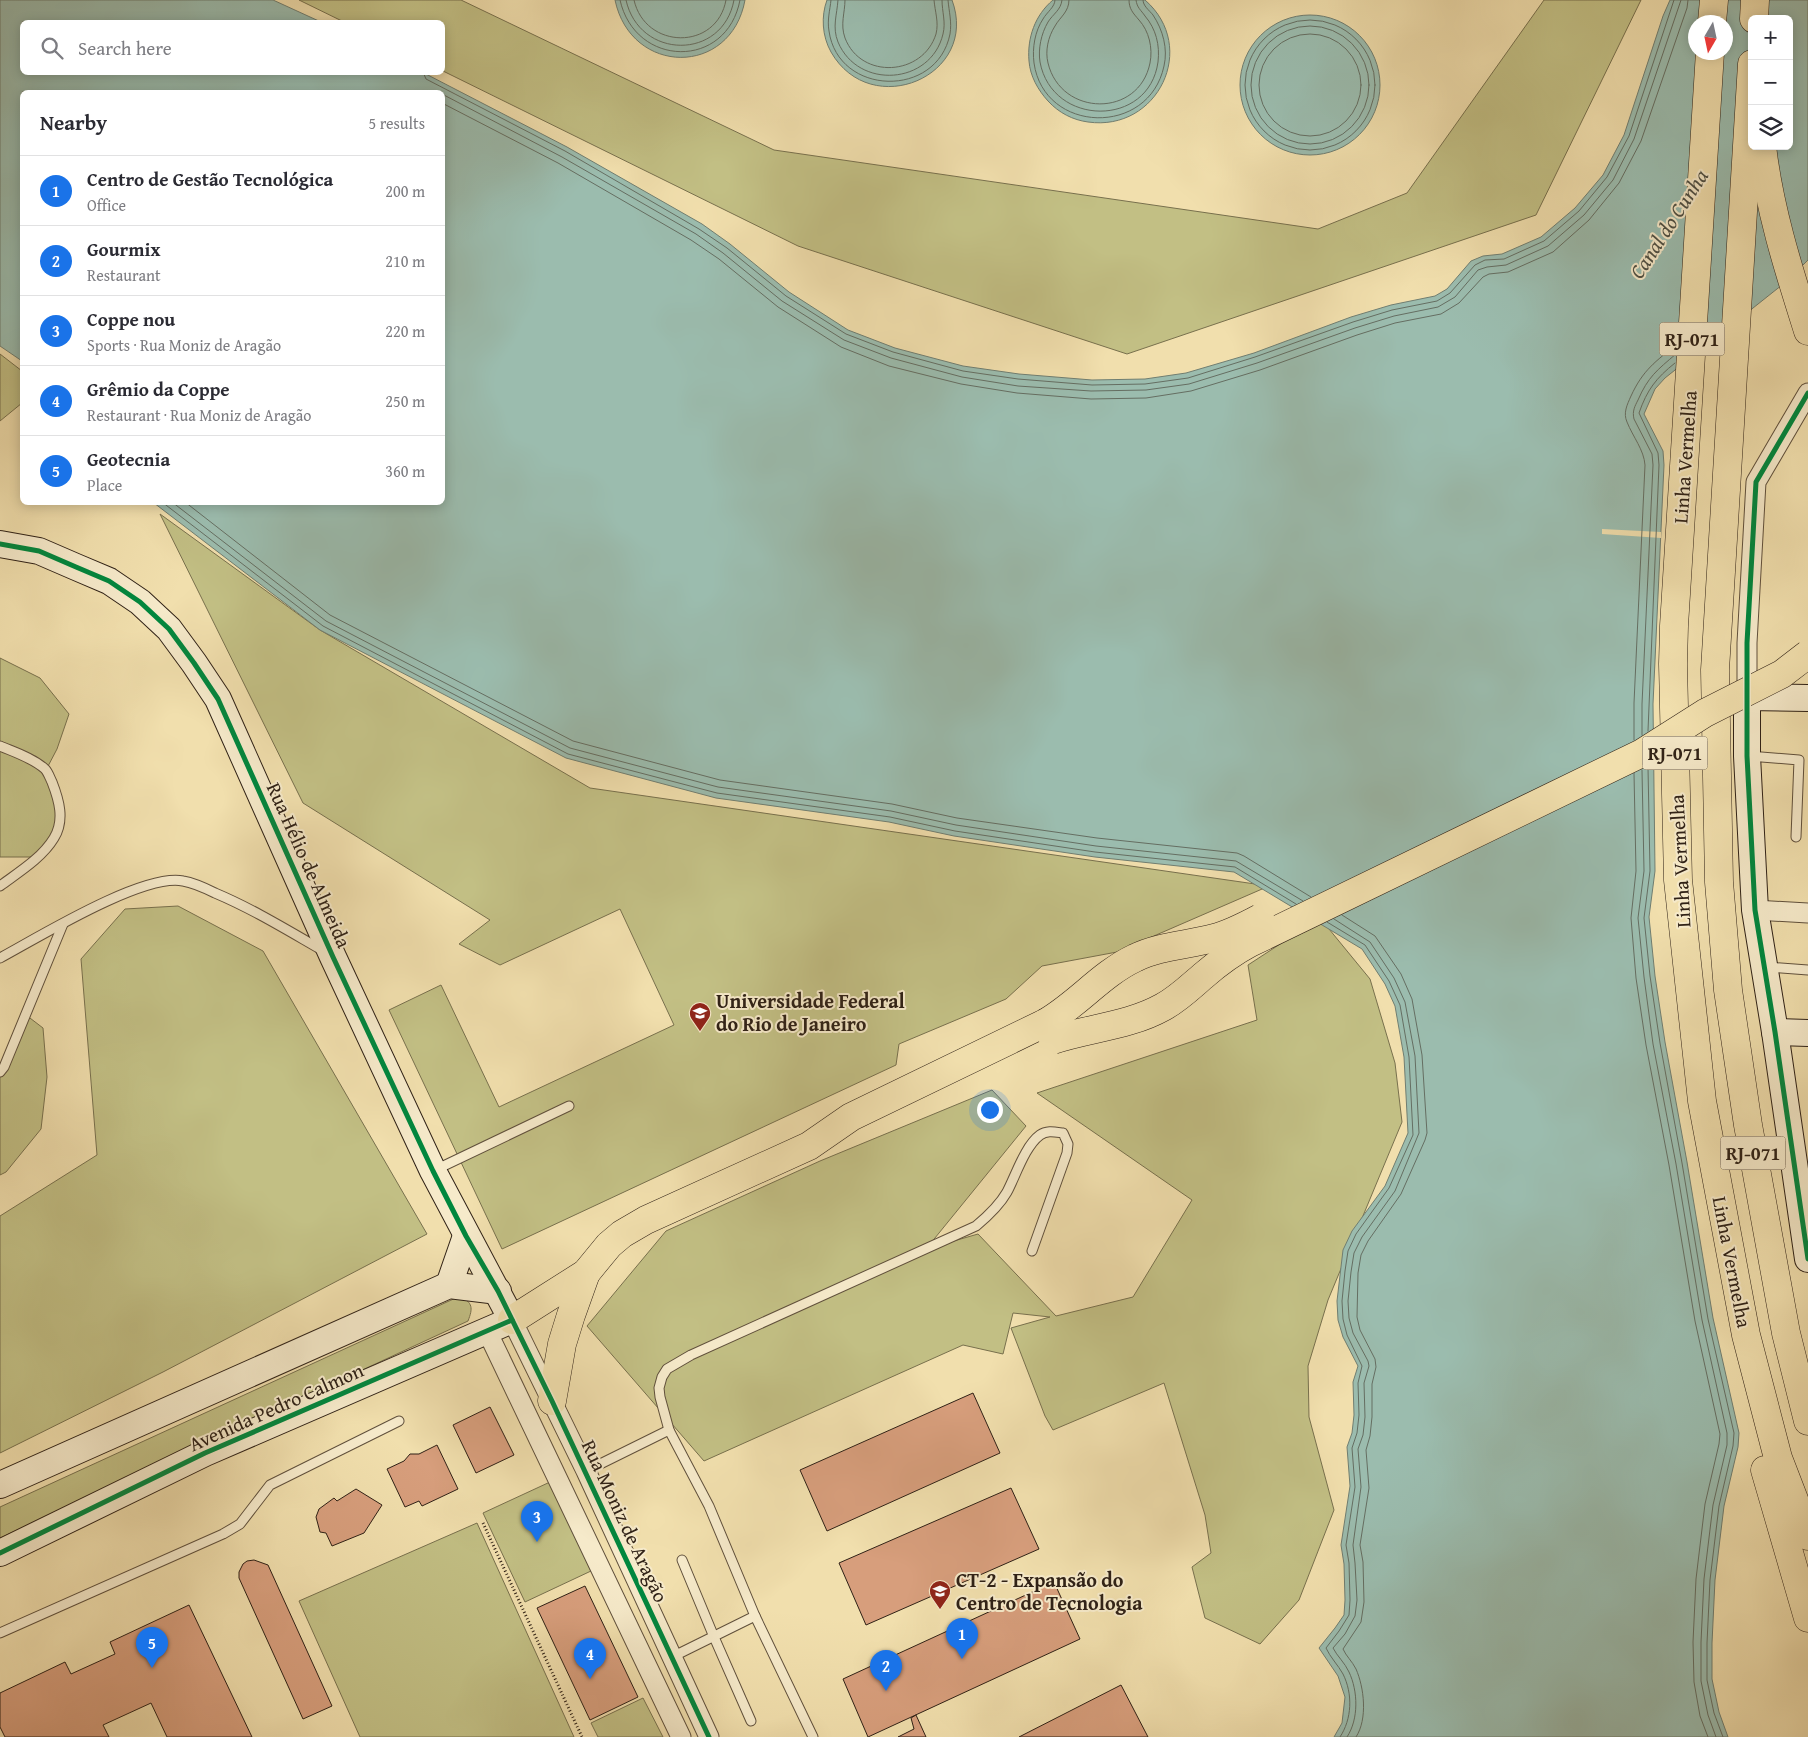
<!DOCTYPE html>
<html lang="en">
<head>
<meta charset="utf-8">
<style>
  body { margin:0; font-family:"Gentium Book Plus",serif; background:#f2f2f3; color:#2b2b33 }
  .controls { position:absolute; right:15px; top:15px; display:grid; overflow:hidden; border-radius:8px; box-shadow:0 2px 12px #0003 }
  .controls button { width:45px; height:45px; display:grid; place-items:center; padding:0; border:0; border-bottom:1px solid #e1e1e2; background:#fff; color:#2b2b33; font:25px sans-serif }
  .compass { position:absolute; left:1688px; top:15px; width:45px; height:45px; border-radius:50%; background:#fff; box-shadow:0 2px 12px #0003; rotate:189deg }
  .you { position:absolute; left:989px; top:1109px; width:18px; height:18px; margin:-12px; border:4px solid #fff; border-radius:50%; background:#1a73e8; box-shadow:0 0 0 8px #1a73e833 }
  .badge { display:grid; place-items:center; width:32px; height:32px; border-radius:50%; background:#1a73e8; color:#fff; font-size:16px; font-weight:700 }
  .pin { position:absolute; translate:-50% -41px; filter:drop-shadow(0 1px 2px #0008) }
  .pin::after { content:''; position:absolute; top:26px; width:18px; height:15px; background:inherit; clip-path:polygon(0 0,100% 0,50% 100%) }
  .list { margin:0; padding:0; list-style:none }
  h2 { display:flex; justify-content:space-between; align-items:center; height:65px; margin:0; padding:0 20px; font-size:21px }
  h2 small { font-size:16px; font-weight:400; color:#7c7c81 }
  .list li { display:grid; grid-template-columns:32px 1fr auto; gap:15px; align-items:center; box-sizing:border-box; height:70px; padding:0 20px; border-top:1px solid #e1e1e2 }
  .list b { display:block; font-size:19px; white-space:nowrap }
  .list p { margin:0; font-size:16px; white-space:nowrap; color:#7c7c81 }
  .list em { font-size:16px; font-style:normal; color:#7c7c81 }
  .icon { flex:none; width:28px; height:28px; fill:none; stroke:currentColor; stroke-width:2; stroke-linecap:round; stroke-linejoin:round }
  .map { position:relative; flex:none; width:1808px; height:1737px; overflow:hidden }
  .search { position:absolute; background:#fff; box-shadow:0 2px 12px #0003; left:20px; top:20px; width:425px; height:55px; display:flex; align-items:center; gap:12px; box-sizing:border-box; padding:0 18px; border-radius:8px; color:#7c7c81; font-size:19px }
  .panel { position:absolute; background:#fff; box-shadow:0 2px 12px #0003; left:20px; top:90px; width:425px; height:415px; border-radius:8px }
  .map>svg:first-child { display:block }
</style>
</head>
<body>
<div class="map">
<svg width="1808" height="1737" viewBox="0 0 1808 1737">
  <rect width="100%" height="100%" fill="#f1dfad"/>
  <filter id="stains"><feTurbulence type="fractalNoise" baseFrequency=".004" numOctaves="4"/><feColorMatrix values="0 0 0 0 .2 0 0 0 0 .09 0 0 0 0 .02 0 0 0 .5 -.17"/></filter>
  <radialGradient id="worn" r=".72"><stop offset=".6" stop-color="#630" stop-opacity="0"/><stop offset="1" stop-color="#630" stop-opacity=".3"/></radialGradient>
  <!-- green -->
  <g fill="#c2bf84" stroke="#78704d">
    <path d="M299,0H461L774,150L1318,229L1407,193L1544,0H1641L1536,215L1127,354L798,246L443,71L442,22H344Z"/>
    <path d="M0,354L22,371V403L0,421Z"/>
    <path d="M160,514L320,630L590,788L1269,886L1117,952L1042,966L1006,999L899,1044L896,1065L502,1249L389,1010L441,985L499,1107L674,1025L620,909L500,965L459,944L490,920L303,803Z"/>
    <path d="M0,658L40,678L69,714L57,749L46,770L60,824L38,857H0Z"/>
    <path d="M178,906L263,951L427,1234L163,1372L0,1453V1216L97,1155L81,959L125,909Z"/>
    <path d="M1320,918L1370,979L1395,1063L1402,1122L1328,1300L1308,1366L1309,1417L1334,1510L1299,1600L1260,1644L1205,1618L1192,1567L1211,1553L1205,1515L1164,1383L1053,1430L1045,1416L1011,1328L1050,1317L1013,1313L1003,1354L963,1345L704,1461L587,1326L666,1231L820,1161L992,1090L1026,1126L926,1249L978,1234L1056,1316L1133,1297L1192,1200L1037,1093L1257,1020L1248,965Z"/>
    <path d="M26,1015L43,1028L47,1077L41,1129L6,1172L0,1175V1072Z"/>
    <path d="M460,1296C473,1303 473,1308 468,1321L0,1538V1507Z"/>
    <path d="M550,1482L591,1571L525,1602L483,1513Z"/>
    <path d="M477,1523L574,1737H360L299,1601Z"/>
    <path d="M643,1698L663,1737H598L591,1723Z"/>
  </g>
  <!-- water -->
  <g fill="#9bbcae" stroke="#707e71" fill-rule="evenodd">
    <path d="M0,0H273L321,22H22V72L424,73L567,147L702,224L730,244L789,292L848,330L895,348L963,366L1019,374L1092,380L1145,379L1186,373L1254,353L1351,317L1391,305L1435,296L1447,289L1471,261L1483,256L1502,254L1541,237L1575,208L1603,175L1624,135L1663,16L1670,0H1808V260L1787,281L1665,378L1655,389L1644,414L1663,451L1664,465L1653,704L1655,871L1649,917L1655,976L1665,1042L1687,1162L1713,1318L1739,1433L1738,1447L1724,1506L1715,1580L1712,1643V1679L1719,1712L1728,1737H1334L1342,1723L1345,1697L1338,1676L1319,1648L1335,1628L1344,1615L1345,1600L1344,1564L1341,1545L1350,1486L1347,1447L1352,1433L1354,1415L1353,1382L1358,1366L1343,1337L1338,1320L1337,1301L1343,1250L1352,1231L1385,1186L1408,1133L1404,1057L1395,1006L1385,984L1362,949L1234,872L1095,857L954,836L889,822L716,798L566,758L320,630L154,503L442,502V92H22V361L0,346ZM1752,19H1789V146H1752ZM1696,22H1726V52H1696Z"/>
    <path d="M615,0H745C731,77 631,76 615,0Z"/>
    <path d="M827,0H952C980,76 871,122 831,52C822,36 821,16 827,0Z"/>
    <path d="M1053,0H1145C1199,47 1158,132 1088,122C1073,120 1059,113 1048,101C1038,90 1030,76 1029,61C1027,38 1035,15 1053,0Z"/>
    <circle cx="1310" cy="85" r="70"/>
  </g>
  <!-- pier -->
  <path fill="#f1dfad" d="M1602,529L1661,532V538L1602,534Z"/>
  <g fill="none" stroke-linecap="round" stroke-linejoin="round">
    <!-- shore -->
    <g stroke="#656e62" stroke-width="1">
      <path d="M620,0C635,68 727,70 740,0"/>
      <path d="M626,0C639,60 723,61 734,0"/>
      <path d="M634,0C645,50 717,51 726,0"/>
      <path d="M831,0C830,10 827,20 829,31C838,96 937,99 950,34C952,22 949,12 948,0"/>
      <path d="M838,0C837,15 832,27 838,42C858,90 931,85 943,34C946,22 942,12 942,0"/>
      <path d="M845,0C845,13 840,24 845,38C861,80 923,76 936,34C939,22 935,12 934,0"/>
      <path d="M1055,0C1055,7 1047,12 1043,19C1035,31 1032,48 1034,63C1044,134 1149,137 1164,66C1168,49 1163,30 1153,15C1149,10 1143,6 1143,0"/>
      <path d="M1062,0C1061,10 1053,14 1048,22C1041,34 1038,49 1040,62C1052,127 1149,128 1158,62C1160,45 1156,29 1145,16C1141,10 1137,8 1136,0"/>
      <path d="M1069,0C1069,12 1060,17 1055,26C1048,37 1045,51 1048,63C1061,117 1139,118 1150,63C1153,48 1149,31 1139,20C1133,13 1129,9 1129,0"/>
      <circle cx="1310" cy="85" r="65"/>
      <circle cx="1310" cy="85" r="59"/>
      <circle cx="1310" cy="85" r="51"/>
      <path d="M423,72L426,79L565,151L699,229L727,248L786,296L846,334L893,352L963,371L1018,379L1092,385L1145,384L1188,378L1255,357L1353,322L1392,310L1437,301L1450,293L1475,265L1485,260L1504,259L1544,241L1579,211L1607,177L1629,136L1674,0"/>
      <path d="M442,94L562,157L696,234L723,253L782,301L844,340L891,358L962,377L1018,386L1091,391L1146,390L1189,384L1257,363L1355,328L1394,316L1438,307L1455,297L1478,270L1487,267L1506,265L1548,246L1584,215L1613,180L1634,139L1681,0"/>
      <path d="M442,103L558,163L691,240L719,259L778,307L841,347L889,366L961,384L1017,393L1091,399L1146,398L1191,391L1260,370L1357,335L1395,323L1441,314L1459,303L1483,277L1489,274L1508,272L1553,252L1589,220L1619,183L1641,141L1687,8L1688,0"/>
      <path d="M162,502L323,626L568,754L717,793L890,817L955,831L1095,852L1235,867L1296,904"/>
      <path d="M172,502L326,621L570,748L718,787L891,811L956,825L1096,846L1236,861L1303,901"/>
      <path d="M185,502L330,615L573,741L720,780L892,804L957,818L1097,838L1237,853L1244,856L1311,897"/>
      <path d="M1648,731L1659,465L1658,453L1639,413C1647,390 1656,378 1675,363"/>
      <path d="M1642,735V704L1653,465L1652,454L1634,419C1632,411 1635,406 1638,400C1648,377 1657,370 1676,354"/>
      <path d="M1634,740V703L1645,465C1644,450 1633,437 1627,422C1623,413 1627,405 1631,396C1643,370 1655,362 1677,344"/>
      <path d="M1648,767L1650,871L1644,918L1650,976L1660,1043L1682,1163L1708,1319L1734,1433L1733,1446L1719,1506L1710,1580L1707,1643V1680L1714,1713L1723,1737"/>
      <path d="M1642,770L1644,871L1638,918L1644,977L1653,1044L1676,1164L1702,1320L1727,1433V1445L1713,1505L1704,1579L1701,1642V1681L1708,1715L1716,1737"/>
      <path d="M1634,773L1636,871L1631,918L1636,978L1646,1045L1669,1165L1695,1321L1720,1434L1719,1444L1705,1504L1696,1579L1693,1642L1694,1682L1700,1716L1708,1737"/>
      <path d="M1342,915L1375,936L1401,974L1412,999L1422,1055L1427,1133L1425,1140L1401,1194L1368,1241L1361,1255L1358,1273L1357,1317L1360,1330L1375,1359L1376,1367L1372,1384V1417L1370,1436L1366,1450L1369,1488L1360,1545L1363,1562L1364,1602L1361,1622L1343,1649C1346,1656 1352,1661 1356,1669C1364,1687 1368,1719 1356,1737"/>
      <path d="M1334,919L1370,942L1394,978L1405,1002L1415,1056L1419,1133L1395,1191L1362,1237L1354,1253L1351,1272L1348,1301L1349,1318L1353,1333L1368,1361L1369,1366L1364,1383L1365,1417L1363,1435L1358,1449L1361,1487L1353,1545L1355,1563L1357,1600L1355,1616L1345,1634L1333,1648C1337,1656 1345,1663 1349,1672C1358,1691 1359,1719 1347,1737"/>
      <path d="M1327,922L1365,945L1389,981L1400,1005L1409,1057L1413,1135L1389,1188L1356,1234L1348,1251L1345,1271L1342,1301L1343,1319L1347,1335L1362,1366L1358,1383L1359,1415L1357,1433L1352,1448L1355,1487L1346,1545L1349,1563L1350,1600L1349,1615L1339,1631L1326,1648C1330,1657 1338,1665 1343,1674C1353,1694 1352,1719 1340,1737"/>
    </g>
  </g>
  <!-- building -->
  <g fill="#d79e7c" stroke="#2f2116">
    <path d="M973,1393L1000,1453L827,1531L800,1470Z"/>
    <path d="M490,1407L514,1455L476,1473L453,1425Z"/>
    <path d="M437,1445L458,1489L422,1506L419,1501L405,1507L387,1469L404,1461L410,1454H419Z"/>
    <path d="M1011,1488L1039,1549L866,1625L839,1563Z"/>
    <path d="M356,1489L382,1505L364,1533L332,1546L326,1533L320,1532L316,1517L319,1509L334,1498L337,1501Z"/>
    <path d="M254,1560L268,1565L332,1706L303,1719L239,1578V1572L243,1564L247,1561Z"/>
    <path d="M1054,1582L1080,1639L868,1737L843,1679Z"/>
    <path d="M585,1586L638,1697L590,1720L537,1608Z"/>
    <path d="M189,1605L252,1737H167L151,1703L103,1725L109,1737H5L0,1727V1693L65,1662L71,1674L115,1654L110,1642Z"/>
    <path d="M1121,1685L1148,1737H1019Z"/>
    <path d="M916,1715L926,1737H898L914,1729L911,1718Z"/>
  </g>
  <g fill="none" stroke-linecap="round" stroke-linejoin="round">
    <!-- lane casing -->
    <g stroke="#60503c" stroke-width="11">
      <g id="lane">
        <path d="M0,746C14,752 33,758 45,769C48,772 50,778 52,782C59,800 65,820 54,838C42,858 19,872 0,886"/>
        <path d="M1749,756L1799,760L1796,837"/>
        <path d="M0,958C39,937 143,873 183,881C195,883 205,888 215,893C253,909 287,930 322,950"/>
        <path d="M1766,967L1808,970"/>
        <path d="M0,1072L4,1067L63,924"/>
        <path d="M435,1170L569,1106"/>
        <path d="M586,1471L669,1430"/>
        <path d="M682,1560L714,1637L751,1721"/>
        <path d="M755,1616L813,1737"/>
        <path d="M0,1633L223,1534L240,1524L270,1485L399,1421"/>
        <path d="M672,1657L755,1616L709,1506L669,1430L660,1397L659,1388L662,1377L667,1369L691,1355L976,1226C988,1216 999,1206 1007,1192C1016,1175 1025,1146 1040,1135C1047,1130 1055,1132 1063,1133L1068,1144L1067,1153L1032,1251"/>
      </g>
    </g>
    <!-- street casing -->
    <g stroke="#60503c" stroke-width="21">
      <g id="street">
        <path d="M1747,697V643L1756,482L1808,393"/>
        <path d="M1755,910L1808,913"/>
        <path d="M512,1320L586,1471L709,1737"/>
        <path d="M487,1331L681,1737"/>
      </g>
    </g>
    <!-- secondary casing -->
    <g stroke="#2f2116" stroke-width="28">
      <g id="secondary">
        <path d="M0,544L39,551L76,567L109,581L140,602L169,629L194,663L218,699L333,957L433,1171L512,1320L205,1453L0,1553"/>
        <path d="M1808,698L1747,697V756L1755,910L1775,1032L1808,1259"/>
        <path d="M1775,1032L1808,1033"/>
        <path d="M449,1285L466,1236"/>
        <path d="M0,1485L449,1285L498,1291"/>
      </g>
    </g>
    <!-- highway casing -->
    <g stroke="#2f2116" stroke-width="29">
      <g id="highway">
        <path d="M1754,19L1755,0"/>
        <path d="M1712,22L1714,0"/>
        <path d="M1710,52L1674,626L1673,664L1678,880L1702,1101L1746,1335L1778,1458L1808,1536"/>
        <path d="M1752,64L1715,670L1719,882L1728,990L1748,1125L1786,1333L1808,1421"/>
        <path d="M1762,146C1769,209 1789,271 1808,331"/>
        <path d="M512,1320L586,1273L609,1245L622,1234L646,1220L809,1146L851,1117L1045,1023"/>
        <path d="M552,1401L562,1344L571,1315L586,1273"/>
        <path d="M1765,1470L1808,1618"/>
      </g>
    </g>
    <!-- path -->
    <path stroke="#2f2116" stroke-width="3" stroke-dasharray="1 2.5" stroke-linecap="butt" d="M483,1523L582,1737"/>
    <!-- lane -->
    <use href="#lane" stroke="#f6eaca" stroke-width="9"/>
    <!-- street -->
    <use href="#street" stroke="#f6eaca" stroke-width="19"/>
    <!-- secondary -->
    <use href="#secondary" stroke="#f6eaca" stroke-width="26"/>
    <!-- highway -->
    <use href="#highway" stroke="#f1dfad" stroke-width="28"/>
    <!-- highway-bridge casing -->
    <g stroke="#2f2116" stroke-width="29" stroke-linecap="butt">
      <g id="highway-bridge">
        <path d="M1045,1023C1077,1005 1101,974 1135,958C1159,946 1188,945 1214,938C1230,934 1245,926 1260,918"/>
        <path d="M1053,1040C1089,1028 1129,1026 1163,1007C1178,999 1190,987 1203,976C1218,963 1233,952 1250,943L1642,753L1705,713L1782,674L1808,654"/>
      </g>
    </g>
    <!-- highway-bridge -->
    <use href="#highway-bridge" stroke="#f1dfad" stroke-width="28"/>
    <!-- cycleway casing -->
    <g stroke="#f6eaca" stroke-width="8">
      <g id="cycleway">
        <path d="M1808,393L1756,482L1747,643V756L1755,910L1775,1032L1808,1259"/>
        <path d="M0,544L39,551L76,567L109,581L140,602L169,629L194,663L218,699L333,957L433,1171L466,1236L498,1291L552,1401L709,1737"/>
        <path d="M0,1553L205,1453L512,1320"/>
      </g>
    </g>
    <!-- cycleway -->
    <use href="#cycleway" stroke="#00873e" stroke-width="5"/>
  </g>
  <!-- icons -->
  <defs>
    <g id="university-pin" transform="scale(1.125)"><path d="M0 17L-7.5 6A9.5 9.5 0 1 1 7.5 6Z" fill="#8f2418" stroke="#f6eaca"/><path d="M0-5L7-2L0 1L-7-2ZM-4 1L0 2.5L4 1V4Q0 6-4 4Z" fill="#fff"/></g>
  </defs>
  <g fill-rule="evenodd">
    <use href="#university-pin" x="700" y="1013"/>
    <use href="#university-pin" x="940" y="1591"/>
  </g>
  <g text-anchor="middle" stroke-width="4" stroke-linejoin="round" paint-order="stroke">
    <!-- shield labels -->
    <g fill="#f6eaca" stroke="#6b5d4c" stroke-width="1">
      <rect x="1659.5" y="322.5" width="65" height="33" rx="4"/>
      <rect x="1642.5" y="736.5" width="65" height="33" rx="4"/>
      <rect x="1720.5" y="1136.5" width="65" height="33" rx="4"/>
    </g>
    <g font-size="19" font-weight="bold" fill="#2f2116">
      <text x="1692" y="346">RJ-071</text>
      <text x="1675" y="760">RJ-071</text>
      <text x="1753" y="1160">RJ-071</text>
    </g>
    <!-- street labels -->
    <g font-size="20" fill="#2f2116" stroke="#f6eaca">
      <text transform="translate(1685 457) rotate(-86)" y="7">Linha Vermelha</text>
      <text transform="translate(1680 861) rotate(-93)" y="7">Linha Vermelha</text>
      <text transform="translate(309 865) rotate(66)" y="7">Rua Hélio de Almeida</text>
      <text transform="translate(1732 1262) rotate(79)" y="7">Linha Vermelha</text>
      <text transform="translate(276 1407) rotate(-24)" y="7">Avenida Pedro Calmon</text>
      <text transform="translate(625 1521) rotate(65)" y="7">Rua Moniz de Aragão</text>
    </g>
    <!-- poi labels -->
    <g font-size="20" font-weight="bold" fill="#2f2116" stroke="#f6eaca" text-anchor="start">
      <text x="716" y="1008">Universidade Federal<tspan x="716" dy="23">do Rio de Janeiro</tspan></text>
      <text x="956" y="1587">CT-2 - Expansão do<tspan x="956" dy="23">Centro de Tecnologia</tspan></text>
    </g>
    <!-- water labels -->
    <g font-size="21" font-style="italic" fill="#4f5044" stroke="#f6eaca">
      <text transform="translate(1669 224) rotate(-57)" y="7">Canal do Cunha</text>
    </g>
  </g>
  <rect width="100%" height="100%" filter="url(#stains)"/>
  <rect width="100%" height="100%" fill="url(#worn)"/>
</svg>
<div class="controls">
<button>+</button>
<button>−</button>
<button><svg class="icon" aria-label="layers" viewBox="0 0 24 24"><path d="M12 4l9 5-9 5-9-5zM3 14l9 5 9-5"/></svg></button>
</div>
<svg class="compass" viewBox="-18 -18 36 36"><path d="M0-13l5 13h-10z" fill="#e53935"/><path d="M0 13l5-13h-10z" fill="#7c7c81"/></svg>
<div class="you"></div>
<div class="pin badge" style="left:962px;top:1659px">1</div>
<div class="pin badge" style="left:886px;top:1691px">2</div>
<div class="pin badge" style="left:537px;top:1542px">3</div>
<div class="pin badge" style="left:590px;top:1679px">4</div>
<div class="pin badge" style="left:152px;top:1668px">5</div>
<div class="search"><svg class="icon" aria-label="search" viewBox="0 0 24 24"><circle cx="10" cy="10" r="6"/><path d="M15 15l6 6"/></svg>Search here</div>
<section class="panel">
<h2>Nearby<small>5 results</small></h2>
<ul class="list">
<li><span class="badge">1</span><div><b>Centro de Gestão Tecnológica</b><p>Office</p></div><em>200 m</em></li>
<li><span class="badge">2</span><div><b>Gourmix</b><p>Restaurant</p></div><em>210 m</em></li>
<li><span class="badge">3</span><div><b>Coppe nou</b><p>Sports · Rua Moniz de Aragão</p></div><em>220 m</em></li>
<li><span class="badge">4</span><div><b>Grêmio da Coppe</b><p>Restaurant · Rua Moniz de Aragão</p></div><em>250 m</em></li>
<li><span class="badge">5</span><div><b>Geotecnia</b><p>Place</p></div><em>360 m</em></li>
</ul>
</section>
</div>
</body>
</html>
